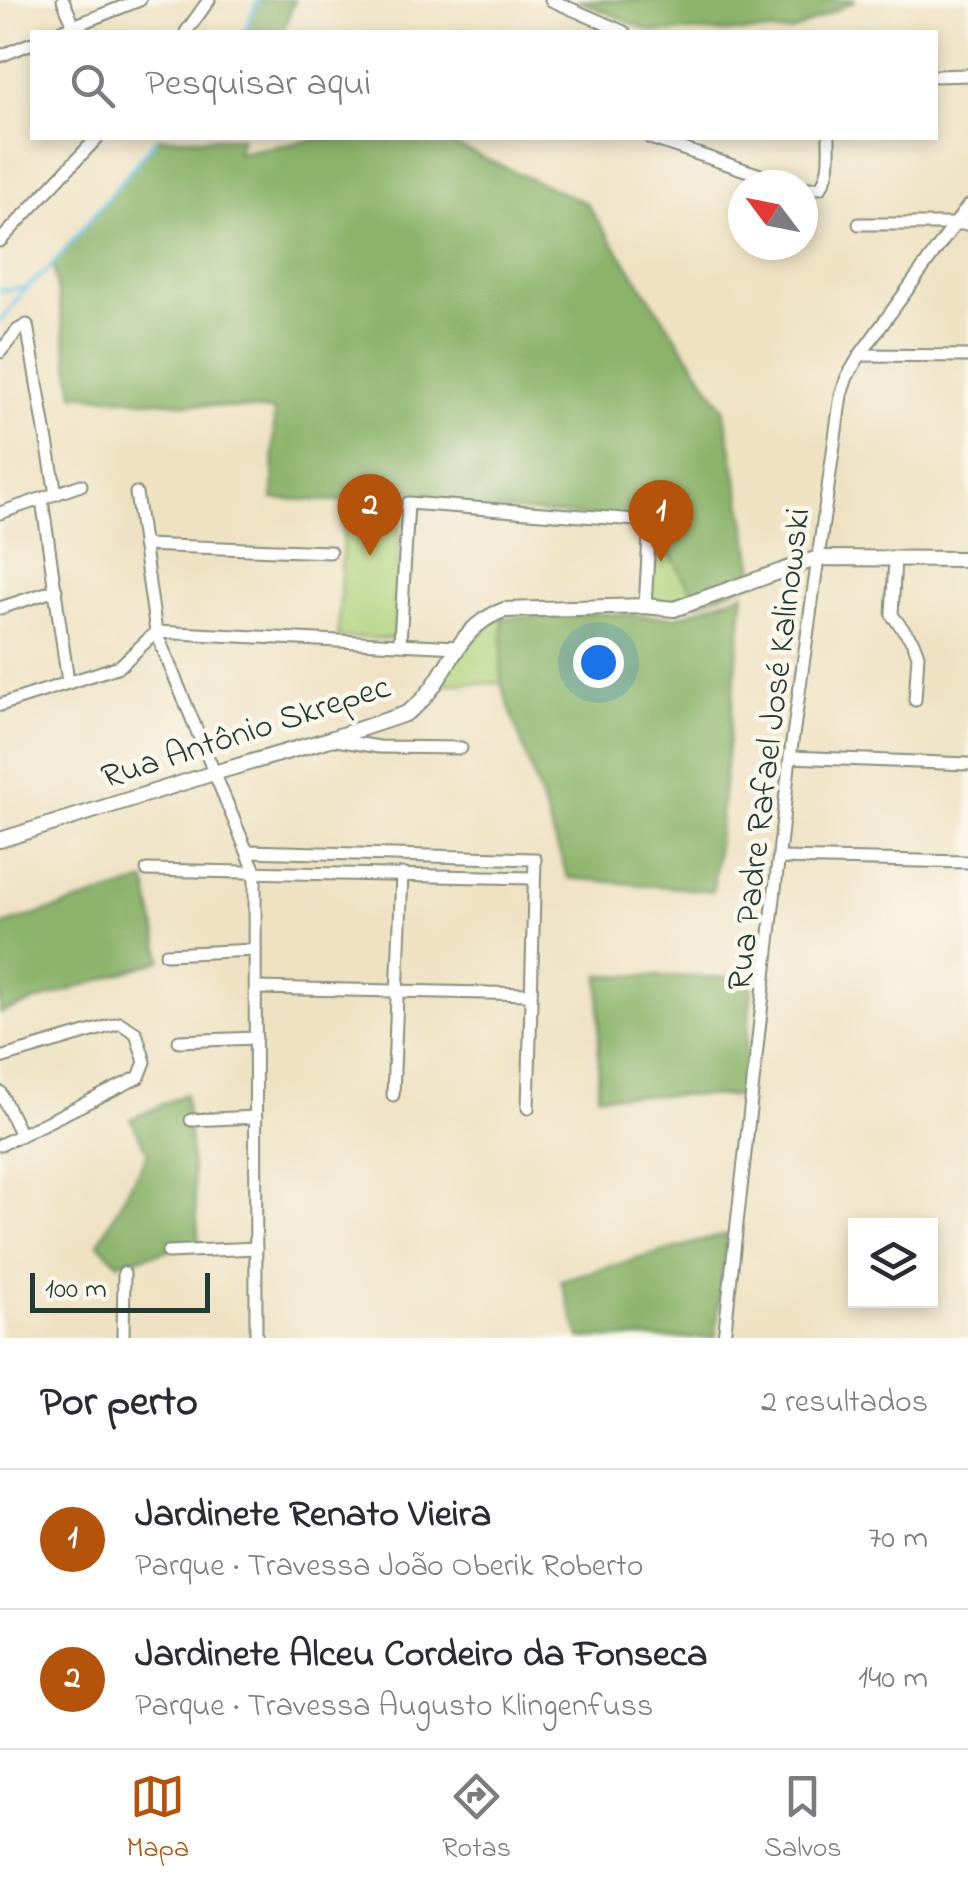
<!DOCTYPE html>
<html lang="pt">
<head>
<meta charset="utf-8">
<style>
  body { margin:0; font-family:"Indie Flower",sans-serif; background:#f7f7f7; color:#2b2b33 }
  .controls { position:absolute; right:30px; bottom:30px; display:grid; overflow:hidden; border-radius:0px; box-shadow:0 5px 15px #0003 }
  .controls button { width:90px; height:90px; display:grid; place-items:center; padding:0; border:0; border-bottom:2px solid #e1e1e2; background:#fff; color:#2b2b33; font:50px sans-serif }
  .compass { position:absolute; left:728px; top:170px; width:90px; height:90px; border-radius:50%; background:#fff; box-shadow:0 5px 15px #0003; rotate:302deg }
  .scale { position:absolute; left:30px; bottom:25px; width:180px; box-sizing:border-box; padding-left:10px; border:5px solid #1f3d34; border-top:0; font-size:28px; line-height:35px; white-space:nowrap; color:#1f3d34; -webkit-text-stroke:8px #fbf7ec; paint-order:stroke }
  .you { position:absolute; left:598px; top:662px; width:35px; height:35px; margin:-25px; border:8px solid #fff; border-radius:50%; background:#1a73e8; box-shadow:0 0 0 15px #1a73e833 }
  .badge { display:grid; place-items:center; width:65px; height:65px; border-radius:50%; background:#b45309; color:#fff; font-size:32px; font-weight:700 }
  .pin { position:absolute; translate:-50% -82px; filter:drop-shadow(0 2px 5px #0008) }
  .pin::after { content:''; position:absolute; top:52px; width:35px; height:30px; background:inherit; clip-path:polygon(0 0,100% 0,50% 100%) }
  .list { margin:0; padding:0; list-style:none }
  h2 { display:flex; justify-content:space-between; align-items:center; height:130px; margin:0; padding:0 40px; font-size:42px }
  h2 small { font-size:32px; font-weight:400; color:#7c7c81 }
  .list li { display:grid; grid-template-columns:65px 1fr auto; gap:30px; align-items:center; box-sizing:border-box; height:140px; padding:0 40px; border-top:2px solid #e1e1e2 }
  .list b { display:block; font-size:38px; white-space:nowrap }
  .list p { margin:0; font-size:32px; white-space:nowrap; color:#7c7c81 }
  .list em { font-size:32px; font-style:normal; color:#7c7c81 }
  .icon { flex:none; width:55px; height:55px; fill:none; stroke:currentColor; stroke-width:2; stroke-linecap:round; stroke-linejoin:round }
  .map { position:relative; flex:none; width:968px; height:1338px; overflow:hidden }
  .search { position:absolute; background:#fff; box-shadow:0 5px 15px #0003; left:30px; right:30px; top:30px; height:110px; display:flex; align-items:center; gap:25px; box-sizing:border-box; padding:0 35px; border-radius:0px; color:#7c7c81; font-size:38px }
  .sheet { height:410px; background:#fff }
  nav { display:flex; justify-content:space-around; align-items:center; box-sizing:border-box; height:140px; border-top:2px solid #e1e1e2; background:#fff; font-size:28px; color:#7c7c81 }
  nav a { display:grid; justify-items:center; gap:5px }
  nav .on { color:#b45309 }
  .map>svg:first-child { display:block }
</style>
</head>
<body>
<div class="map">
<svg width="968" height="1338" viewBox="0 0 968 1338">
  <rect width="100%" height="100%" fill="#fbf7ec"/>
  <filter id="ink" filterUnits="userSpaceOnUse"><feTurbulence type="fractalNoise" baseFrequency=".01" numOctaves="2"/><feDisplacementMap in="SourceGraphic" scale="20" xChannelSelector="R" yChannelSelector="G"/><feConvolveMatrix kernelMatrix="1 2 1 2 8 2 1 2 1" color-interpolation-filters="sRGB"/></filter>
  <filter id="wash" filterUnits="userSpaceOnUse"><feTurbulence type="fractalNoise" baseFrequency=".0048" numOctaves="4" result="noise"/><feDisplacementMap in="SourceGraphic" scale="40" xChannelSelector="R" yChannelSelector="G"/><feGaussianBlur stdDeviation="2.25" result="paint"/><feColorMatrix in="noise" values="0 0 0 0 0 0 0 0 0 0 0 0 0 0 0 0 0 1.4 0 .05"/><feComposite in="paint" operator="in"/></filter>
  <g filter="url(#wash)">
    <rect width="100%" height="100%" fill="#efe2c3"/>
    <!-- green -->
    <g fill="#afd27a" stroke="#678857" stroke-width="2.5">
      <path d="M345,501L402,503L394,639L338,637Z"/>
      <path d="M650,521L699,602L645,606Z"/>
      <path d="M504,612L501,683L438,684L464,646Z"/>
    </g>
    <!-- forest -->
    <g fill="#8bb46a" stroke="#55784f" stroke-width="2.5">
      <path d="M258,0H295L282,32H244Z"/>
      <path d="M577,0H856L792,32H652Z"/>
      <path d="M157,138H242L237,153L324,138H438L586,203L724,408L756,581L699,602L649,521L408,503L273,499L274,411L74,394L53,264Z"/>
      <path d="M744,593L713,891L568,878L501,683L503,618L590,613L676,617Z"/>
      <path d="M146,881L162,960L0,1013V926Z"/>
      <path d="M600,975L753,978L741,1096L598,1095Z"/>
      <path d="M185,1094L199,1243L118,1263L98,1244L148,1153L131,1119Z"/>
      <path d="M727,1234L715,1338H580L561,1280Z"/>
    </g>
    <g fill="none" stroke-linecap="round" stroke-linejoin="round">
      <!-- stream -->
      <g stroke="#67c6e5" stroke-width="4">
        <path d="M244,32L258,0"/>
        <path d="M0,290L25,288"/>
        <path d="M0,320C14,309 17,296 27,287C37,278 44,275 53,264L157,138"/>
      </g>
    </g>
  </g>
  <g filter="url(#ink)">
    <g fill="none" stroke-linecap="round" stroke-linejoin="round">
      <!-- minor casing -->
      <g stroke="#87907c" stroke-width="15">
        <g id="minor">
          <path d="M63,0L74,26"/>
          <path d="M551,0L624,32"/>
          <path d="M58,32L140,0"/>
          <path d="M186,32L209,0"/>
          <path d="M0,56L32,43"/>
          <path d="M936,76L968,75"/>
          <path d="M650,138L790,185"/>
          <path d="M803,188H820C831,173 829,155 829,138"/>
          <path d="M859,224H968"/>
          <path d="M0,241L97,138"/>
          <path d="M0,352L18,330L27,325L56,494"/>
          <path d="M860,355L968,356"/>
          <path d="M136,493L156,632L255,871L256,1338"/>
          <path d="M42,499L68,682"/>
          <path d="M0,513L81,485"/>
          <path d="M143,545L330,552"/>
          <path d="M895,558L892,615L913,642L918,655L915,700"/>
          <path d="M0,608L56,590"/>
          <path d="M400,643L408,503L650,521L645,606"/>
          <path d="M0,705L120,666L156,632L458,647"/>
          <path d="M330,739L379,747L461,748"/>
          <path d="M790,757L968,764"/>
          <path d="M247,851L535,859L528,1108"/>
          <path d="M779,858L968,862"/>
          <path d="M147,870L534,878"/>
          <path d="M166,954L255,950"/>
          <path d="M256,988L530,994"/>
          <path d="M179,1041L256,1038"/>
          <path d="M0,1058L120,1023L136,1033L145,1062L139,1077L0,1145"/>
          <path d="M0,1092L21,1135"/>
          <path d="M393,1095L402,874"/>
          <path d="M191,1120L256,1117"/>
          <path d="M168,1252L256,1248"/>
          <path d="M123,1338L124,1273"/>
          <path d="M724,1338L790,757L841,395L847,377L860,355L968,206"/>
        </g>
      </g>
      <!-- tertiary casing -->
      <g stroke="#87907c" stroke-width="18">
        <path id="tertiary" d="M0,840L214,773L330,739L405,714C449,687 449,629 504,610L645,606L674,609L818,558L968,559"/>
      </g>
      <!-- minor -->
      <use href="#minor" stroke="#fff" stroke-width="11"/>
      <!-- tertiary -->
      <use href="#tertiary" stroke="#fff" stroke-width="14"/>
    </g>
  </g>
  <g text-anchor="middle" stroke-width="9" stroke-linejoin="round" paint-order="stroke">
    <!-- street labels -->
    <g font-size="35" fill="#1f3d34" stroke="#fbf7ec">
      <text transform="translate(245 730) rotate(-18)" y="12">Rua Antônio Skrepec</text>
      <text transform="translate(767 749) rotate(-83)" y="12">Rua Padre Rafael José Kalinowski</text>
    </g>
  </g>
</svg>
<div class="controls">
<button><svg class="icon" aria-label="layers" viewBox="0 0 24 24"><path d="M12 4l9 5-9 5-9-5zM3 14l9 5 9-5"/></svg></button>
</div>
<svg class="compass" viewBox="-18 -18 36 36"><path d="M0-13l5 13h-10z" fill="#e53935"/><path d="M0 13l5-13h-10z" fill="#7c7c81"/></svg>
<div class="scale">100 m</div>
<div class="you"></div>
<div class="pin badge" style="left:661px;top:562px">1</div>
<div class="pin badge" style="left:370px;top:556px">2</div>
<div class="search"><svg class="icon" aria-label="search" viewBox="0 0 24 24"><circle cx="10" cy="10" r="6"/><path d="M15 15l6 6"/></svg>Pesquisar aqui</div>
</div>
<section class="sheet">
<h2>Por perto<small>2 resultados</small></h2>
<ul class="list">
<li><span class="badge">1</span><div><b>Jardinete Renato Vieira</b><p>Parque · Travessa João Oberik Roberto</p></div><em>70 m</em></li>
<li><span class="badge">2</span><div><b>Jardinete Alceu Cordeiro da Fonseca</b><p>Parque · Travessa Augusto Klingenfuss</p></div><em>140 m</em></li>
</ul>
</section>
<nav>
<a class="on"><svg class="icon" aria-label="map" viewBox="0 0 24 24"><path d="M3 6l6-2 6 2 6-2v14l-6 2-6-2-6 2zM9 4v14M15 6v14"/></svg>Mapa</a>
<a><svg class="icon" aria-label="directions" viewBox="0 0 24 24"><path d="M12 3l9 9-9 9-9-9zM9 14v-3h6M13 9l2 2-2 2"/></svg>Rotas</a>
<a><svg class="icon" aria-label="saved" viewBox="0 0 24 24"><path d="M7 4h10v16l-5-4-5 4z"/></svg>Salvos</a>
</nav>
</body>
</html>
